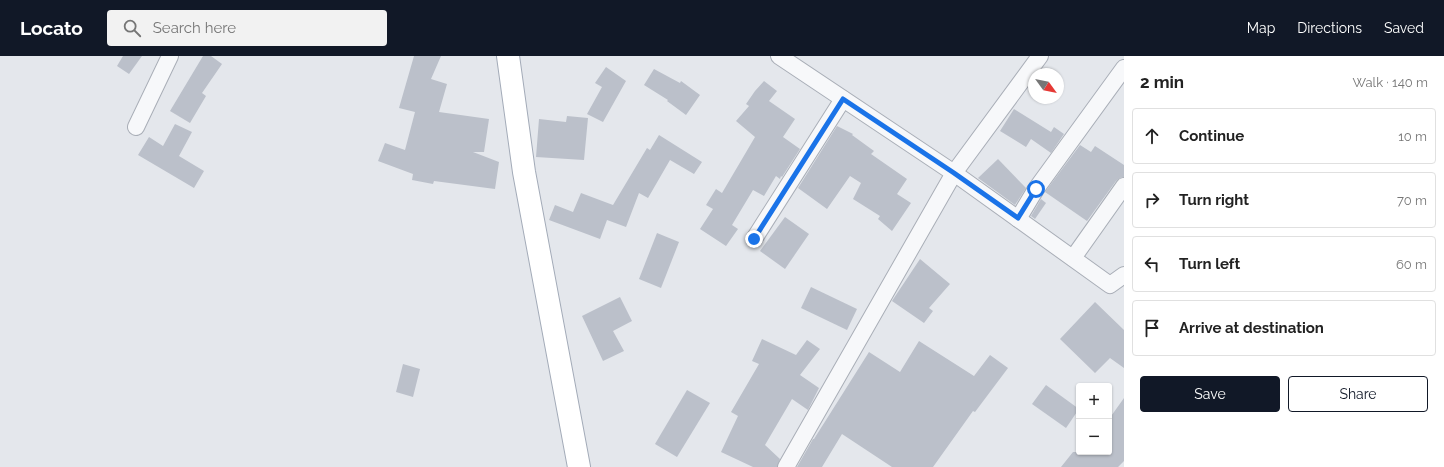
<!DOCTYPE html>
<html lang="en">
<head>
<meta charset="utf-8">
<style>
  body { margin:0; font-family:Raleway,sans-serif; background:#f2f2f2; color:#222 }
  .controls { position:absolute; right:12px; bottom:12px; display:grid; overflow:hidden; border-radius:4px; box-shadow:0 1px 3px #0004 }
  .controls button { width:36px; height:36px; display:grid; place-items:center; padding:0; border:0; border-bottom:1px solid #e0e0e0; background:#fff; color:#222; font:20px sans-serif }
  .compass { position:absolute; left:1028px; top:12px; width:36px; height:36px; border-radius:50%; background:#fff; box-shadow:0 1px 3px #0004; rotate:123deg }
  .stop { position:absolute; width:12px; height:12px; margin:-9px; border:3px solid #1a73e8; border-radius:50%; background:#fff }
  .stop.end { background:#1a73e8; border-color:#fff; box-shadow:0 1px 4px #0008 }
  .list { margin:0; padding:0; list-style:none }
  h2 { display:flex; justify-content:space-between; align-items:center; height:52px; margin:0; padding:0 16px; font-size:17px }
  h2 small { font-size:13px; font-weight:400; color:#767676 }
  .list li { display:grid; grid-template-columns:26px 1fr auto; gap:12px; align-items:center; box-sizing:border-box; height:56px; margin:0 8px 8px; padding:0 8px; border:1px solid #e0e0e0; border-radius:4px }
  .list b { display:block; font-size:15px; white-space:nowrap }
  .list em { font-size:13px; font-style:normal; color:#767676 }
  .actions { display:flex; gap:8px; padding:12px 16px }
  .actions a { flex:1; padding:9px 0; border:1px solid #111827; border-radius:4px; text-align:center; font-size:14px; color:#111827 }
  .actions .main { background:#111827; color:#fff }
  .icon { flex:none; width:22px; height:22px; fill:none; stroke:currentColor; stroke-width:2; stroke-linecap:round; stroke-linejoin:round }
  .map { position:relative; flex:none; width:1124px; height:411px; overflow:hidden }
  header { display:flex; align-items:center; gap:24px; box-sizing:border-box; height:56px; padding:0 20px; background:#111827; color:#fff }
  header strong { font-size:19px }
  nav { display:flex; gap:22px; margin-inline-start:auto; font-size:14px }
  .search { width:280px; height:36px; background:#f2f2f2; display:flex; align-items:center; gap:10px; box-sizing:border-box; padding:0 14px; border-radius:4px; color:#767676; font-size:15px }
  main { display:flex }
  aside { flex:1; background:#fff }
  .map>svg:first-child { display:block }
</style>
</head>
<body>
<header>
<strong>Locato</strong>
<div class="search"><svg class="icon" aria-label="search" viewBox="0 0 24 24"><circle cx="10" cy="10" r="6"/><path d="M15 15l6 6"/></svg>Search here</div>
<nav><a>Map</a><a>Directions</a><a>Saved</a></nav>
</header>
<main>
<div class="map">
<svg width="1124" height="411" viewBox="0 0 1124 411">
  <rect width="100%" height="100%" fill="#e4e7ec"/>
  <!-- building -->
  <g fill="#bbc0ca">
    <path d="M123,0H142L129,18L117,10Z"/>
    <path d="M203,0H211L222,8L202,37L206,40L190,67L170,55Z"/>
    <path d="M414,0H441L431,23L447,28L439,56L489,63L484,96H473L499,106L495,133L434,125L433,128L412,124L413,118L378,105L385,87L405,94L415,56L399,52Z"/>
    <path d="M606,11L626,25L603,66L587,58L602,31L595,27Z"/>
    <path d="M654,13L680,27L681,25L700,39L686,59L667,45L668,44L644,29Z"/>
    <path d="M764,25L777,35L769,45L795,63L783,81L800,93L782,121L781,120L780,123L776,120L764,140L753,134L732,169L738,173L726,190L700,173L713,153L706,149L716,133L722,137L755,81L736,65L749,50L746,48L755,35Z"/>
    <path d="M1014,53L1051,76L1054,71L1064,78L1051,97L1031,83L1026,91L1000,75Z"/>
    <path d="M567,60L588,62L584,104L536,101L539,63L566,66Z"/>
    <path d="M175,68L192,76L179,100L204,115L194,132L138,99L149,81L163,90Z"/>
    <path d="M837,70L853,78L852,79L874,95L871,98L907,123L897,138L911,147L892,175L878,163L880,160L853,143L861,127L850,120L827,153L798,132Z"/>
    <path d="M659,79L702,106L694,118L670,104L648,142L639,137L626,171L607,164L600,183L549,164L555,149L573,156L581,137L613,149L647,92L650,94Z"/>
    <path d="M1080,89L1091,96L1095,90L1124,109V121L1120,122L1116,125L1087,165L1045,136Z"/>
    <path d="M998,103L1026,132L1015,149L978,122Z"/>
    <path d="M1041,143L1046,147L1035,163L1031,160Z"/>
    <path d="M785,161L809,178L785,213L760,195Z"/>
    <path d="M657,177L679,186L661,232L639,223Z"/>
    <path d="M920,203L950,228L929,252L933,255L924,267L892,245Z"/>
    <path d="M811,231L857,253L847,274L801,252Z"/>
    <path d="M620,241L632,265L613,275L624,295L603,305L582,260Z"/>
    <path d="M1095,246L1124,274V312L1110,302L1095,317L1060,283Z"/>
    <path d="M762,283L796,299L807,284L820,293L800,319L819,332L808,354L792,343L765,389L780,403L777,411H753L721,396L738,360L731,356L759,308L752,305Z"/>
    <path d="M919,285L974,320L990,299L1008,312L975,356L973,355L933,411H892L842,378L822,411H797L813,383H814L869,296L900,316Z"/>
    <path d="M403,308L420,313L413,341L396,336Z"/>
    <path d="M1046,329L1079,353L1066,372L1032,348Z"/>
    <path d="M687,334L710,347L677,401L655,388Z"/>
    <path d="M1124,342V405L1118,411H1061L1073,396H1109V363Z"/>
  </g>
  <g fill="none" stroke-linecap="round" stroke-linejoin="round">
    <!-- minor casing -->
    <g stroke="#a9aeb7" stroke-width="18">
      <g id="minor">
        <path d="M779,0L954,117L1040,0"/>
        <path d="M136,71L170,0"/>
        <path d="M1018,163L1036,133L1124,12"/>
        <path d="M754,183L843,43"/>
        <path d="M1073,202L1124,130"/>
        <path d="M786,411L954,117L1110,229L1124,219"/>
      </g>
    </g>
    <!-- primary casing -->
    <g stroke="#a3abb8" stroke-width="24">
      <path id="primary" d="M508,0L524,116L579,411"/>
    </g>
    <!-- minor -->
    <use href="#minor" stroke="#f7f8fa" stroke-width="16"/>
    <!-- primary -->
    <use href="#primary" stroke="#fff" stroke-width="22"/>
  </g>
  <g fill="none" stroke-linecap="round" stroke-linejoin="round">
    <!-- route -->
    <path stroke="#1a73e8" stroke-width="5" d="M754,183L843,43L954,117L1018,162L1036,133"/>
  </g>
</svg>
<div class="controls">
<button>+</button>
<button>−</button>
</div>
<svg class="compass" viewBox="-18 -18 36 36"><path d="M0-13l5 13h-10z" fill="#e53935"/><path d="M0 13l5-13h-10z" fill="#767676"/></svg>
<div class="stop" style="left:1036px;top:133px"></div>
<div class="stop end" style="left:754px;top:183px"></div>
</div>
<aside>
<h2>2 min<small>Walk · 140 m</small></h2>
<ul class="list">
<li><svg class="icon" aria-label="ahead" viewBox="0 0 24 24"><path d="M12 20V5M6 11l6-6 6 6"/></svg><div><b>Continue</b></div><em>10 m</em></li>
<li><svg class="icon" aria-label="right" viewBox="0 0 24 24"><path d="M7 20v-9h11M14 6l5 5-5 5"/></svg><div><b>Turn right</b></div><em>70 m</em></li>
<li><svg class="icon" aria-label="left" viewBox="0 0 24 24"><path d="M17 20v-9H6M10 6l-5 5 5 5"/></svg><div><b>Turn left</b></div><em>60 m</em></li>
<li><svg class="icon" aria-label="arrive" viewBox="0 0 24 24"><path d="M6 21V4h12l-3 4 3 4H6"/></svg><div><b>Arrive at destination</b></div></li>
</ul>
<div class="actions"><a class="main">Save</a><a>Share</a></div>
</aside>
</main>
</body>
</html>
